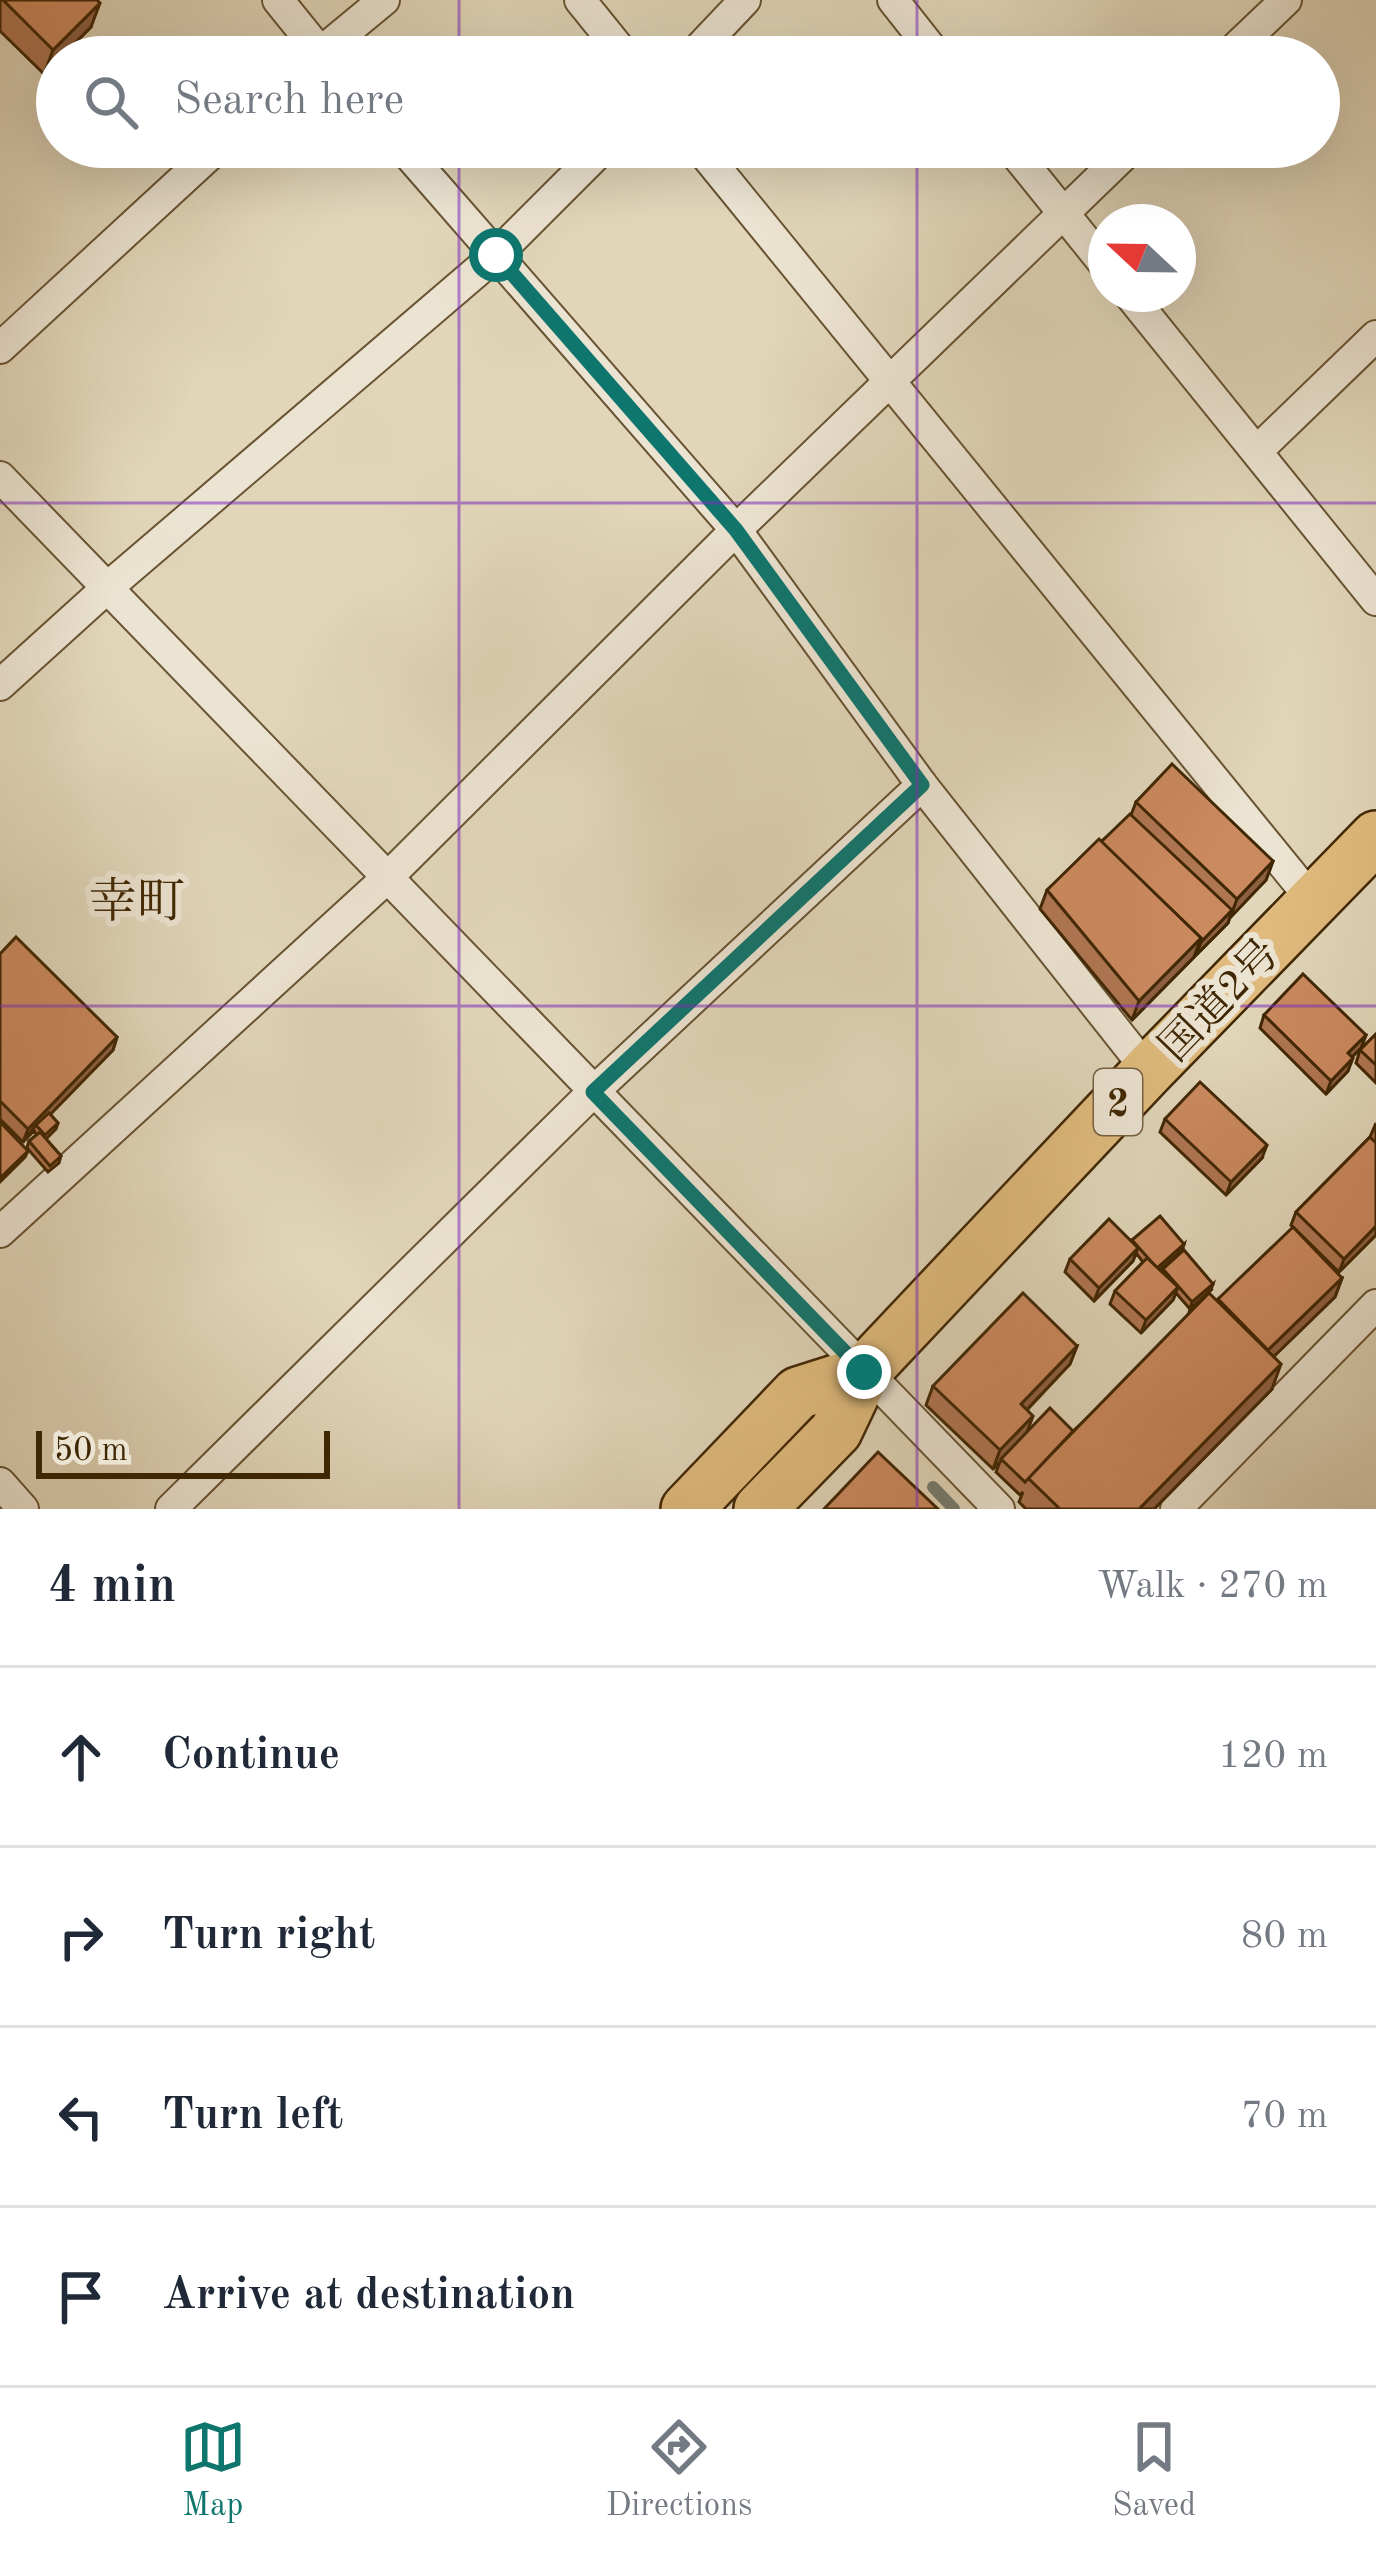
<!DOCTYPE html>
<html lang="en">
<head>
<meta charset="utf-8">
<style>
  body { margin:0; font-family:"Old Standard TT","Noto Serif JP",serif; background:#f6f6f7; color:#1f2937 }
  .compass { position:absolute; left:1088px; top:204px; width:108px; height:108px; border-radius:50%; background:#fff; box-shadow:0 12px 48px #0002; rotate:292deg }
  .scale { position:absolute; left:36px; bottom:30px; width:294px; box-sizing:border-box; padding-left:12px; border:6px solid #402704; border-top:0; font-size:33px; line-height:42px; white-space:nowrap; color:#402704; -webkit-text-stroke:9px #ece4d2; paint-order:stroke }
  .stop { position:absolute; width:36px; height:36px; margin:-27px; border:9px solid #0f766e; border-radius:50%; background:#fff }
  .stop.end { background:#0f766e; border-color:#fff; box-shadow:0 3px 12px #0008 }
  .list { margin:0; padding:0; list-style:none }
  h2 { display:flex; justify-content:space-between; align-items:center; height:156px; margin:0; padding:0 48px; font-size:51px }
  h2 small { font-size:39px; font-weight:400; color:#747a83 }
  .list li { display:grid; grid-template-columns:78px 1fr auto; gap:36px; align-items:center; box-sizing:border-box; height:180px; padding:0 48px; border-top:3px solid #e0e1e3 }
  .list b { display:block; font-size:45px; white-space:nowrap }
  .list em { font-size:39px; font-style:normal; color:#747a83 }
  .icon { flex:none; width:66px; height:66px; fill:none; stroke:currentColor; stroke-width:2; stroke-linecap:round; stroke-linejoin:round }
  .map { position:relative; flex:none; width:1376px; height:1509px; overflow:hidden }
  .search { position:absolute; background:#fff; box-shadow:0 12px 48px #0002; left:36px; right:36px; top:36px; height:132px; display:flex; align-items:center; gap:30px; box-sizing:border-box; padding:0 42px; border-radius:66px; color:#747a83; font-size:45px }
  .sheet { height:876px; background:#fff }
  nav { display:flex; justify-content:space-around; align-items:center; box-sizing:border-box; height:168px; border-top:3px solid #e0e1e3; background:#fff; font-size:33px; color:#747a83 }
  nav a { display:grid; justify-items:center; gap:6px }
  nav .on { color:#0f766e }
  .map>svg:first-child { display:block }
</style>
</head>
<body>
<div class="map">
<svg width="1376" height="1509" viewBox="0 0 1376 1509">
  <rect width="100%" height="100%" fill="#e1d6ba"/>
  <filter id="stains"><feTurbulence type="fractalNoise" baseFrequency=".00167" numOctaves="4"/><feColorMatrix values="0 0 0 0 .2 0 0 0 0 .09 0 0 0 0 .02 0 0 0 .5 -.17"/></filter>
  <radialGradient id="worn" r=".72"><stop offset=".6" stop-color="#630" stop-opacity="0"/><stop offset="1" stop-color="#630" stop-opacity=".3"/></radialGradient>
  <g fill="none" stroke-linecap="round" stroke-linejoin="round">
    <!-- stream -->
    <path stroke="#767d72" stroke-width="12" d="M933,1487L954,1509"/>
    <!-- minor casing -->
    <g stroke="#685332" stroke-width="34">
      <g id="minor">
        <path d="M278,0L324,57"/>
        <path d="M580,0L626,57"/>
        <path d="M893,0L938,57"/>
        <path d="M315,57L384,0"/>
        <path d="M691,57L745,0"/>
        <path d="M1226,57L1286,0"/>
        <path d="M402,147L736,530L922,785L1148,1071"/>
        <path d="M699,147L1313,901"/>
        <path d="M1010,147L1106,266"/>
        <path d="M1129,294L1376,600"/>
        <path d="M0,348L218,147"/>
        <path d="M1258,450L1376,336"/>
        <path d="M0,477L999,1509"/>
        <path d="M0,685L107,588L496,255L604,147"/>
        <path d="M0,1232L388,877L736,530L1132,147"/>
        <path d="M0,1483L23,1509"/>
        <path d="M171,1509L593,1092L922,785"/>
        <path d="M1176,1509L1376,1305"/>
      </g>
    </g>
    <!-- trunk casing -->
    <g stroke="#402704" stroke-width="56">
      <g id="trunk">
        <path d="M687,1509L798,1393L864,1372"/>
        <path d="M760,1509L836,1431L864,1372L1148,1071L1376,837"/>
      </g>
    </g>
    <!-- minor -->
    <use href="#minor" stroke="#ece4d2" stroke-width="30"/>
    <!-- trunk -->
    <use href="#trunk" stroke="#e0bb7d" stroke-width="51"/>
  </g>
  <!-- wall -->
  <g fill="#af7652" stroke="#402704" stroke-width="3">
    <path d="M0,0H97L91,27L61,57H57L44,74L0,31Z"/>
    <path d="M1136,802L1273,861L1266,880L1230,917L1228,923L1132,1020L1040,909L1047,890L1131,815Z"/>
    <path d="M0,954L117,1037L113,1050L50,1114L58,1123L56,1129L46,1139L61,1156L59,1163L48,1172L27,1148L29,1141L37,1135L34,1132L35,1130L23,1142L0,1119Z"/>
    <path d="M1264,1015L1366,1035L1361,1048L1352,1057L1348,1071L1326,1094L1260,1028Z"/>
    <path d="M1376,1034V1083L1356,1063L1360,1050Z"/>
    <path d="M1165,1119L1262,1158L1226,1195L1160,1132Z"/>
    <path d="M1376,1123V1235L1339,1272L1291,1225L1296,1212L1370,1137Z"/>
    <path d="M1132,1240L1184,1244L1182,1250L1160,1270L1162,1272L1163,1269L1211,1290L1190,1309L1176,1293L1173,1300L1141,1333L1110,1304L1115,1291L1143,1262L1136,1253L1133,1261L1094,1301L1065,1272L1070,1259L1132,1242Z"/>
    <path d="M1342,1278L1335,1297L1273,1357L1272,1389L1154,1509H1026L1019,1502L1023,1492L1020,1495L996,1472L1000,1462L993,1469L926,1405L933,1386L1077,1346L1070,1364L1027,1410V1431H1073L1218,1299Z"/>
  </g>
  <!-- shaded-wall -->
  <g fill="#8e6042" stroke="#402704" stroke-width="3">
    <path d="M100,3L91,27L61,57H57V61L44,74L53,50Z"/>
    <path d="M1273,861L1266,880L1230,918L1237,899Z"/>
    <path d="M1232,910L1228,923L1196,955L1201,942Z"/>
    <path d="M1201,938L1194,957L1132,1020L1139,1001Z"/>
    <path d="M1366,1035L1361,1048L1343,1066L1348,1053Z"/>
    <path d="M117,1037L113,1050L38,1127L36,1125L23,1142L28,1129Z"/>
    <path d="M1353,1058L1348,1071L1326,1094L1331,1081Z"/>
    <path d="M1267,1145L1262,1158L1226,1195L1231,1182Z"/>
    <path d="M28,1151L25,1157L0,1182V1178Z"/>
    <path d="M1376,1226V1235L1339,1272L1344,1259Z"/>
    <path d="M1184,1244L1182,1250L1154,1275L1157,1268Z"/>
    <path d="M1138,1248L1133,1261L1094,1301L1099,1288Z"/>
    <path d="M1342,1278L1335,1297L1261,1369L1268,1350Z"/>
    <path d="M1213,1284L1211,1290L1190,1309L1192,1302Z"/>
    <path d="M1178,1287L1173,1300L1141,1333L1146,1320Z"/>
    <path d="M1077,1346L1070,1364L1014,1423L1021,1404Z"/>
    <path d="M1281,1364L1272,1389L1154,1509H1139Z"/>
    <path d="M1033,1416L1026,1435L993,1469L1000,1450Z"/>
  </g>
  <!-- building -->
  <g fill="#cb895f" stroke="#402704" stroke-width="3">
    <path d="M3,0H97L100,3L53,50Z"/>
    <path d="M1172,764L1273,861L1237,899L1136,802Z"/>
    <path d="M1130,814L1232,910L1201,942L1199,941L1201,938L1101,842Z"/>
    <path d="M1099,839L1201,938L1139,1001L1047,890Z"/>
    <path d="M16,937L117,1037L28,1129L0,1101V954Z"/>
    <path d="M1303,974L1366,1035L1348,1053L1353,1058L1331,1081L1264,1015Z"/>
    <path d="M1376,1034V1065L1360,1050Z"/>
    <path d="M1200,1082L1267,1145L1231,1182L1165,1119Z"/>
    <path d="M49,1113L58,1123L45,1135L36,1125Z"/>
    <path d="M0,1122L28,1151L0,1178Z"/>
    <path d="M40,1132L61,1156L50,1166L29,1141Z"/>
    <path d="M1370,1137L1376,1143V1226L1344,1259L1296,1212Z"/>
    <path d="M1160,1216L1184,1244L1157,1268L1132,1240Z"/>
    <path d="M1109,1219L1138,1248L1099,1288L1070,1259Z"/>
    <path d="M1293,1227L1342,1278L1268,1350L1218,1299Z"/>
    <path d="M1184,1250L1213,1284L1192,1302L1163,1269Z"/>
    <path d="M1147,1258L1178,1287L1146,1320L1115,1291Z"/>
    <path d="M1023,1293L1077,1346L1021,1404L1033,1416L1000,1450L933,1386Z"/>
    <path d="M1209,1293L1281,1364L1139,1509H1060L1028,1478Z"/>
    <path d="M1050,1408L1073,1431L1025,1482L1001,1459Z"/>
    <path d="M878,1452L938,1509H824Z"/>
  </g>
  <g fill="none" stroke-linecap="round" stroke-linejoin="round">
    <!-- route -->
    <path stroke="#0f766e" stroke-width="15" d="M496,255L736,530L922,785L593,1092L864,1372"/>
  </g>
  <!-- grid -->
  <path fill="none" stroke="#7b2cbf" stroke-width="3" stroke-opacity="0.55" d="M459,0V57M917,0V57M459,147V1509M917,147V1509M0,503H1376M0,1006H1376"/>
  <g text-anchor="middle" stroke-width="12" stroke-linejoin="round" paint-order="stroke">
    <!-- shield labels -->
    <rect fill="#ece4d2" stroke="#746042" stroke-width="3" x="1094" y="1069" width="48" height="66" rx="9"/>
    <g font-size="39" font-weight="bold" fill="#402704">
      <text x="1118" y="1116">2</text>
    </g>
    <!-- street labels -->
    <g font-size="42" fill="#402704" stroke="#ece4d2">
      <text transform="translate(1218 999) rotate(-46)" y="15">国道2号</text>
    </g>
    <!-- quarter labels -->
    <g font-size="48" fill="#402704" stroke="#ece4d2">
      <text x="137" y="917">幸町</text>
    </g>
  </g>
  <rect width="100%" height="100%" filter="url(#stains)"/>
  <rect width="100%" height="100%" fill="url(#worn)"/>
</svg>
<svg class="compass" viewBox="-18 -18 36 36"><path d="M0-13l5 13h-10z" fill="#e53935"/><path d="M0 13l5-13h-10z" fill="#747a83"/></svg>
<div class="scale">50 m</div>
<div class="stop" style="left:496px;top:255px"></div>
<div class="stop end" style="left:864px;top:1372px"></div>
<div class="search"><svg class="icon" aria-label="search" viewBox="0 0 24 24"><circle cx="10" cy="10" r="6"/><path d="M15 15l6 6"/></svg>Search here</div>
</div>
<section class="sheet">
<h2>4 min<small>Walk · 270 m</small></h2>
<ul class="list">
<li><svg class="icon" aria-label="ahead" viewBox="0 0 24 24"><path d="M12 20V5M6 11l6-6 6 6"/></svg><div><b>Continue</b></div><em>120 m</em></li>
<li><svg class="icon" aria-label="right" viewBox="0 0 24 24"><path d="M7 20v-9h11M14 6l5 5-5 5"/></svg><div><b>Turn right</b></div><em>80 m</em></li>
<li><svg class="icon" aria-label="left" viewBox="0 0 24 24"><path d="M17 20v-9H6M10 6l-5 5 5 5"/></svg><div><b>Turn left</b></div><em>70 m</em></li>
<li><svg class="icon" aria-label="arrive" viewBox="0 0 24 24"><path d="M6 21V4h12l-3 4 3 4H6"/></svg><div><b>Arrive at destination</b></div></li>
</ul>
</section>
<nav>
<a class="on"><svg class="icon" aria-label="map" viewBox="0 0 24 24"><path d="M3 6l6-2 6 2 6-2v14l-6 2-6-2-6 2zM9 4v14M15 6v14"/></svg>Map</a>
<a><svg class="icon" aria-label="directions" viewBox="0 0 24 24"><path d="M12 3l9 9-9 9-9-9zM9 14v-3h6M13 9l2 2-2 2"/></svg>Directions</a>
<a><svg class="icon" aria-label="saved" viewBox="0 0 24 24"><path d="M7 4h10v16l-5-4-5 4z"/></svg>Saved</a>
</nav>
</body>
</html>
